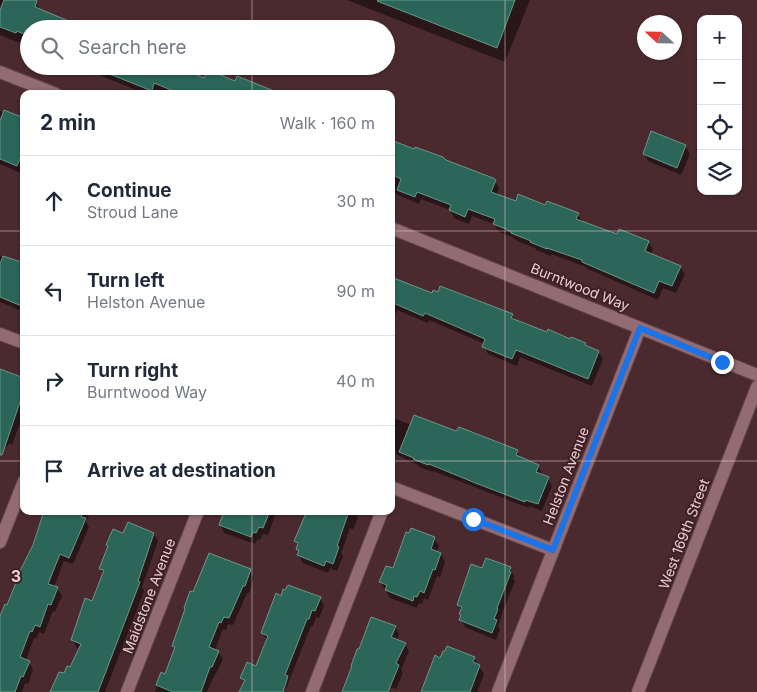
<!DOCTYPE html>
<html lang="en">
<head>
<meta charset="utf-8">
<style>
  body { margin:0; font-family:Inter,sans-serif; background:#f6f6f7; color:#1f2937 }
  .controls { position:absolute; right:15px; top:15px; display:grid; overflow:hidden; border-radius:10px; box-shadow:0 1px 4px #0004 }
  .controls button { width:45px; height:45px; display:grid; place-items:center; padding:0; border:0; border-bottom:1px solid #e0e1e3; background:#fff; color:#1f2937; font:25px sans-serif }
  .compass { position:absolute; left:637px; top:15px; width:45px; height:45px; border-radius:50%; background:#fff; box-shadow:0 1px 4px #0004; rotate:292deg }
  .stop { position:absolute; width:15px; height:15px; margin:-11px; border:4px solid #1a73e8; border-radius:50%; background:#fff }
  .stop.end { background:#1a73e8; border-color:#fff; box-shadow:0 1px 5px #0008 }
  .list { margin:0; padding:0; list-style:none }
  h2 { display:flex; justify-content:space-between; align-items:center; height:65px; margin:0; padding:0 20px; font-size:21px }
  h2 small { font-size:16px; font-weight:400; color:#747a83 }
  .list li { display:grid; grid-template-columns:32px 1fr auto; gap:15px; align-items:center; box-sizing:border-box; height:90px; padding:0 20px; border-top:1px solid #e0e1e3 }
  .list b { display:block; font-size:19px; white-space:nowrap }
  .list p { margin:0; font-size:16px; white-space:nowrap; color:#747a83 }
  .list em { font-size:16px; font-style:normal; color:#747a83 }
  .icon { flex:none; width:28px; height:28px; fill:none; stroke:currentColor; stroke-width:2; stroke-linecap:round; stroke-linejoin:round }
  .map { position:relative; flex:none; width:757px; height:692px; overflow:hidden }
  .search { position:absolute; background:#fff; box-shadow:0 1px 4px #0004; left:20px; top:20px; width:375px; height:55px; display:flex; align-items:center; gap:12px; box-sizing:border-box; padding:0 18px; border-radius:28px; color:#747a83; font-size:19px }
  .panel { position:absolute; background:#fff; box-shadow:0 1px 4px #0004; left:20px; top:90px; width:375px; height:425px; border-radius:10px }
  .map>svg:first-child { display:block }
</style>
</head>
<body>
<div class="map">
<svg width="757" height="692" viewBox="0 0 757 692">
  <rect width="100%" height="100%" fill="#4b2a2f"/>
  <!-- shadow -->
  <g fill="#0007" fill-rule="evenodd">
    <path d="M0,0H29L36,3L40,10L84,28L87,23L102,29H29V45L20,42L19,43L0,35Z"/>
    <path d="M347,0H530L505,62Z"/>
    <path d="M77,66H178L205,79L270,94H169L159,90L157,94H146Z"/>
    <path d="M0,111L24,120V167L21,173L0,164Z"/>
    <path d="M391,142L445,161L495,181L499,188L497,195L517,203L546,207L578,214L582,222L618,235L648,242L653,249L651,254L680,267L685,274L676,293L663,288L658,300L588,269L586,267L551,254V256L536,250L535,248L517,241L512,237L499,232L494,224L472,216L469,224L454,218L450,210L421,199L419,204L391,192Z"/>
    <path d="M685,146L690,154L681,175L648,161L644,154Z"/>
    <path d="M0,256L24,265V312L0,302Z"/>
    <path d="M391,267L396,275L394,278L401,281L402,283L433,294L512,315L515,321L571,340V339L585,344L587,347L598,352L603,359L592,386L520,357L517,366L488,354L484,346L485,344L429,320L428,323L397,310L392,323L391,322Z"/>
    <path d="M0,370L24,379V411L12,445L9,443L7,447L0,445Z"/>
    <path d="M391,417L411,425L457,433L517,451L521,459L538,466L542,474V475L548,478L552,486L542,511L529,506V508L433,471V472L419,467L418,465L405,459L404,458L391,452Z"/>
    <path d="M46,511H87L89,515L86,522L89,527L73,564L64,561L54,587L57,588L62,596L55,612L53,611L44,634L39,632L36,639L34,638L26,660L29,662L33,669L28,684L25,683L22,692H0V620L8,606L34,546Z"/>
    <path d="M226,511H280L279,514L276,513L268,535L263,534L260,540L258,539L255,544L224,533L220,525Z"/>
    <path d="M308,511H355L358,517L353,530L350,528L341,553L343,556L337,571L330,568L328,573L303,563L298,555L299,552L298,549V547L295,541Z"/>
    <path d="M124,534H154L158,541L142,587L144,591L105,692H51L70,669L80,649L77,648L72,640L93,603L104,574L101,568Z"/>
    <path d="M434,538L439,546L436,552L441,554L445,562L440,577L437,576L428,600L424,598L422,604L419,603L417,608L390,598L380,582L394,570Z"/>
    <path d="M510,568L514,576L513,578L515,581L501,616V617L498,626L500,629L496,640L465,627L461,620L462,611L458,605L482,570Z"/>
    <path d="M250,570L254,578L249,593H247L233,625L228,624L226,630L223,629L215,650L218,652L223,659L216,674H215L207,692H155L162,674L165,676L176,650L173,646Z"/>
    <path d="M281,597L320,598L324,606L319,618L316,617L313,626H311L285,691L259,680L267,640L262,633Z"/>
    <path d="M395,627L399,634L397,640L405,644L409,651L401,670L403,673L396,689L389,687L387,692H344ZM392,630H395L390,643L388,642Z"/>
    <path d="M474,658L484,674L477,692H422L441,659Z"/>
  </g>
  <!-- building -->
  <g fill="#2b6658" stroke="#6b9689">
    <path d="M4,0H37L35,7L88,29H26L24,34L17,31L16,33L0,27V10Z"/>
    <path d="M378,0H515L497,48L377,1Z"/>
    <path d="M178,66L204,78L208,70L235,81L237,76L279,93V94H181L154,83L152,91L92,67Z"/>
    <path d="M4,110L24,118V150L17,166L0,159V121Z"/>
    <path d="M651,131L686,145L677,168L643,154Z"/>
    <path d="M391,140L414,149L415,147L443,157L446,160L493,178L496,180L491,192L516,201L518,194L545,205L547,201L579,213L576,219L617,234L619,229L649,241L645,251L681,266L672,286L659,281L654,293L582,262V260L547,248V249L530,242L531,241L511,233V232L506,229L493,224L495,219L468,209L465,217L449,210L451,205L417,192L415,197L397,190L401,179L391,174Z"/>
    <path d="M3,256L24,263V307L0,297V264Z"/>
    <path d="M391,277L432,293L433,290L438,292L440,286L513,314L511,318L547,332L548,329L570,339L571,337L586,343L585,345L599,351L588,379L516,350L512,359L482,347L485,339L425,313L423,316L391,302Z"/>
    <path d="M0,369L24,378V403L20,402L2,455H0Z"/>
    <path d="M414,415L456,431L459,427L518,450L516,455L539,465L536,472L549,477L538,504L525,500V502L478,484L429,464L428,465L413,459L414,458L399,452Z"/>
    <path d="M44,511H84L81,517L86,518L69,558L60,554L48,584L58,587L51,605L48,604L40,627L35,625L32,632L30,631L20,657L30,661L23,677L21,676L15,692H0V616L5,604L7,605L17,580L16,579L33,545Z"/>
    <path d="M224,511H270L263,528L259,527L256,533L253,532L251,537L219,525Z"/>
    <path d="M307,511H349L337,546L339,547L333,564L326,561L324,566L297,555L299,551L296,549L298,543L294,541Z"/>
    <path d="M128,522L154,533L138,581L140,582L98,692H50L59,672L64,673L67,666L70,667L81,644L71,640L85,598L92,601L104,570L99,569L108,546L106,545L113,529L123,533Z"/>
    <path d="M411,528L435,537L431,549L441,553L435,570L433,569L424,593L420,591L417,597L414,596L413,601L385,590L387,585L379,582L386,566L393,568L406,532L409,533Z"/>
    <path d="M209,553L251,569L245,586H243L229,618L224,617L221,623L219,622L209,647L219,651L212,667H210L201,692H173L156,685L161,672L165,674L175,647L172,646L185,609L184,608L190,591L193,592Z"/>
    <path d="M486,558L511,567L509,571L511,572L497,608L498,609L494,619L497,620L492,633L459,620L461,615L459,614L462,607L457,605L471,564L482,568Z"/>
    <path d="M288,585L321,597L315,611L312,610L309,619H307L285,675L288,676L283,692H239L245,680L240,678L247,662L256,666L268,636L261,633L276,593L281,596L283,589L285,590Z"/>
    <path d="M371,617L396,626L391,637L406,643L396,663L399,665L388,692H342L352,666H351L357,649H359Z"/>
    <path d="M447,646L475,657L473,662L480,665L470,692H421L435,655L440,658L443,651H445Z"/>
  </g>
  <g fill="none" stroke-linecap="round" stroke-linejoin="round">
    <!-- street casing -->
    <g stroke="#63474b" stroke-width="14">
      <g id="street">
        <path d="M0,72L56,94"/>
        <path d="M391,228L757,375"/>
        <path d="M0,334L24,343"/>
        <path d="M391,487L553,550"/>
        <path d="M0,542L24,481"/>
        <path d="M127,692L198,511"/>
        <path d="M312,692L382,511"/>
        <path d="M498,692L640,328"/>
      </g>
    </g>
    <!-- secondary casing -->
    <g stroke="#63474b" stroke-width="14">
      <path id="secondary" d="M638,692L757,387"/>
    </g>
    <!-- street -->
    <use href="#street" stroke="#936c72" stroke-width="12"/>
    <!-- secondary -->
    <use href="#secondary" stroke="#936c72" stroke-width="12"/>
  </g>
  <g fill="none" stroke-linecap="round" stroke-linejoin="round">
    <!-- route -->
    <path stroke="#1a73e8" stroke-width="6" d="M473,519L553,550L640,328L722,362"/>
  </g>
  <!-- grid -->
  <path fill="none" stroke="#e6d0d2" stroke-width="1" stroke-opacity="0.55" d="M252,0V29M505,0V692M252,66V94M0,231H24M391,231H757M0,461H24M391,461H757M252,511V692"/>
  <g text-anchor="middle" stroke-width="4" stroke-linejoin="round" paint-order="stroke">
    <!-- street labels -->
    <g font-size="14" fill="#e6d0d2" stroke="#402026">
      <text transform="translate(580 287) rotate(22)" y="5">Burntwood Way</text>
      <text transform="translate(566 476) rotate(-69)" y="5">Helston Avenue</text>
      <text transform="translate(684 534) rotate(-69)" y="5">West 169th Street</text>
      <text transform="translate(149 596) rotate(-69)" y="5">Maidstone Avenue</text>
    </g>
  </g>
  <g font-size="16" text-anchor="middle" font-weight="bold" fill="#e6d0d2" stroke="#402026" stroke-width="4" stroke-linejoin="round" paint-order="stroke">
    <text x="16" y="582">3</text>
  </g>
</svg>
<div class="controls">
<button>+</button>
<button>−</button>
<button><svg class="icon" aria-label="locate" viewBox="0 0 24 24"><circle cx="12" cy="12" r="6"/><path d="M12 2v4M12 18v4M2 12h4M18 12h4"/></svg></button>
<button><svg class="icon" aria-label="layers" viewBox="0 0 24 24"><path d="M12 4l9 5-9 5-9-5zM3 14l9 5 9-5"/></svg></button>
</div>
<svg class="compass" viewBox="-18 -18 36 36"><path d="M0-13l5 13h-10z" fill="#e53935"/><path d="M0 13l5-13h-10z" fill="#747a83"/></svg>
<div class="stop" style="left:473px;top:519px"></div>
<div class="stop end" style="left:722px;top:362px"></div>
<div class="search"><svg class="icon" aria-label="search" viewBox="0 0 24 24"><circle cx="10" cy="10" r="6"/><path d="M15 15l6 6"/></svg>Search here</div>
<section class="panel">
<h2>2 min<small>Walk · 160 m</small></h2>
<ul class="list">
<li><svg class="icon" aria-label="ahead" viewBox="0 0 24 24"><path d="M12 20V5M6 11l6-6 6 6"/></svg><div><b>Continue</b><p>Stroud Lane</p></div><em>30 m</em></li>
<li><svg class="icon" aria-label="left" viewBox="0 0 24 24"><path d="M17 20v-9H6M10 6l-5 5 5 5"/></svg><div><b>Turn left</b><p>Helston Avenue</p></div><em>90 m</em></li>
<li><svg class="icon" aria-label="right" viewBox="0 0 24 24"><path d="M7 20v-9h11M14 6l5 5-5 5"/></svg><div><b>Turn right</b><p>Burntwood Way</p></div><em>40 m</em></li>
<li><svg class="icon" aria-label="arrive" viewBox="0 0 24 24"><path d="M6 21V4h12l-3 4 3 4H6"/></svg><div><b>Arrive at destination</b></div></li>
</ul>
</section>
</div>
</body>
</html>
